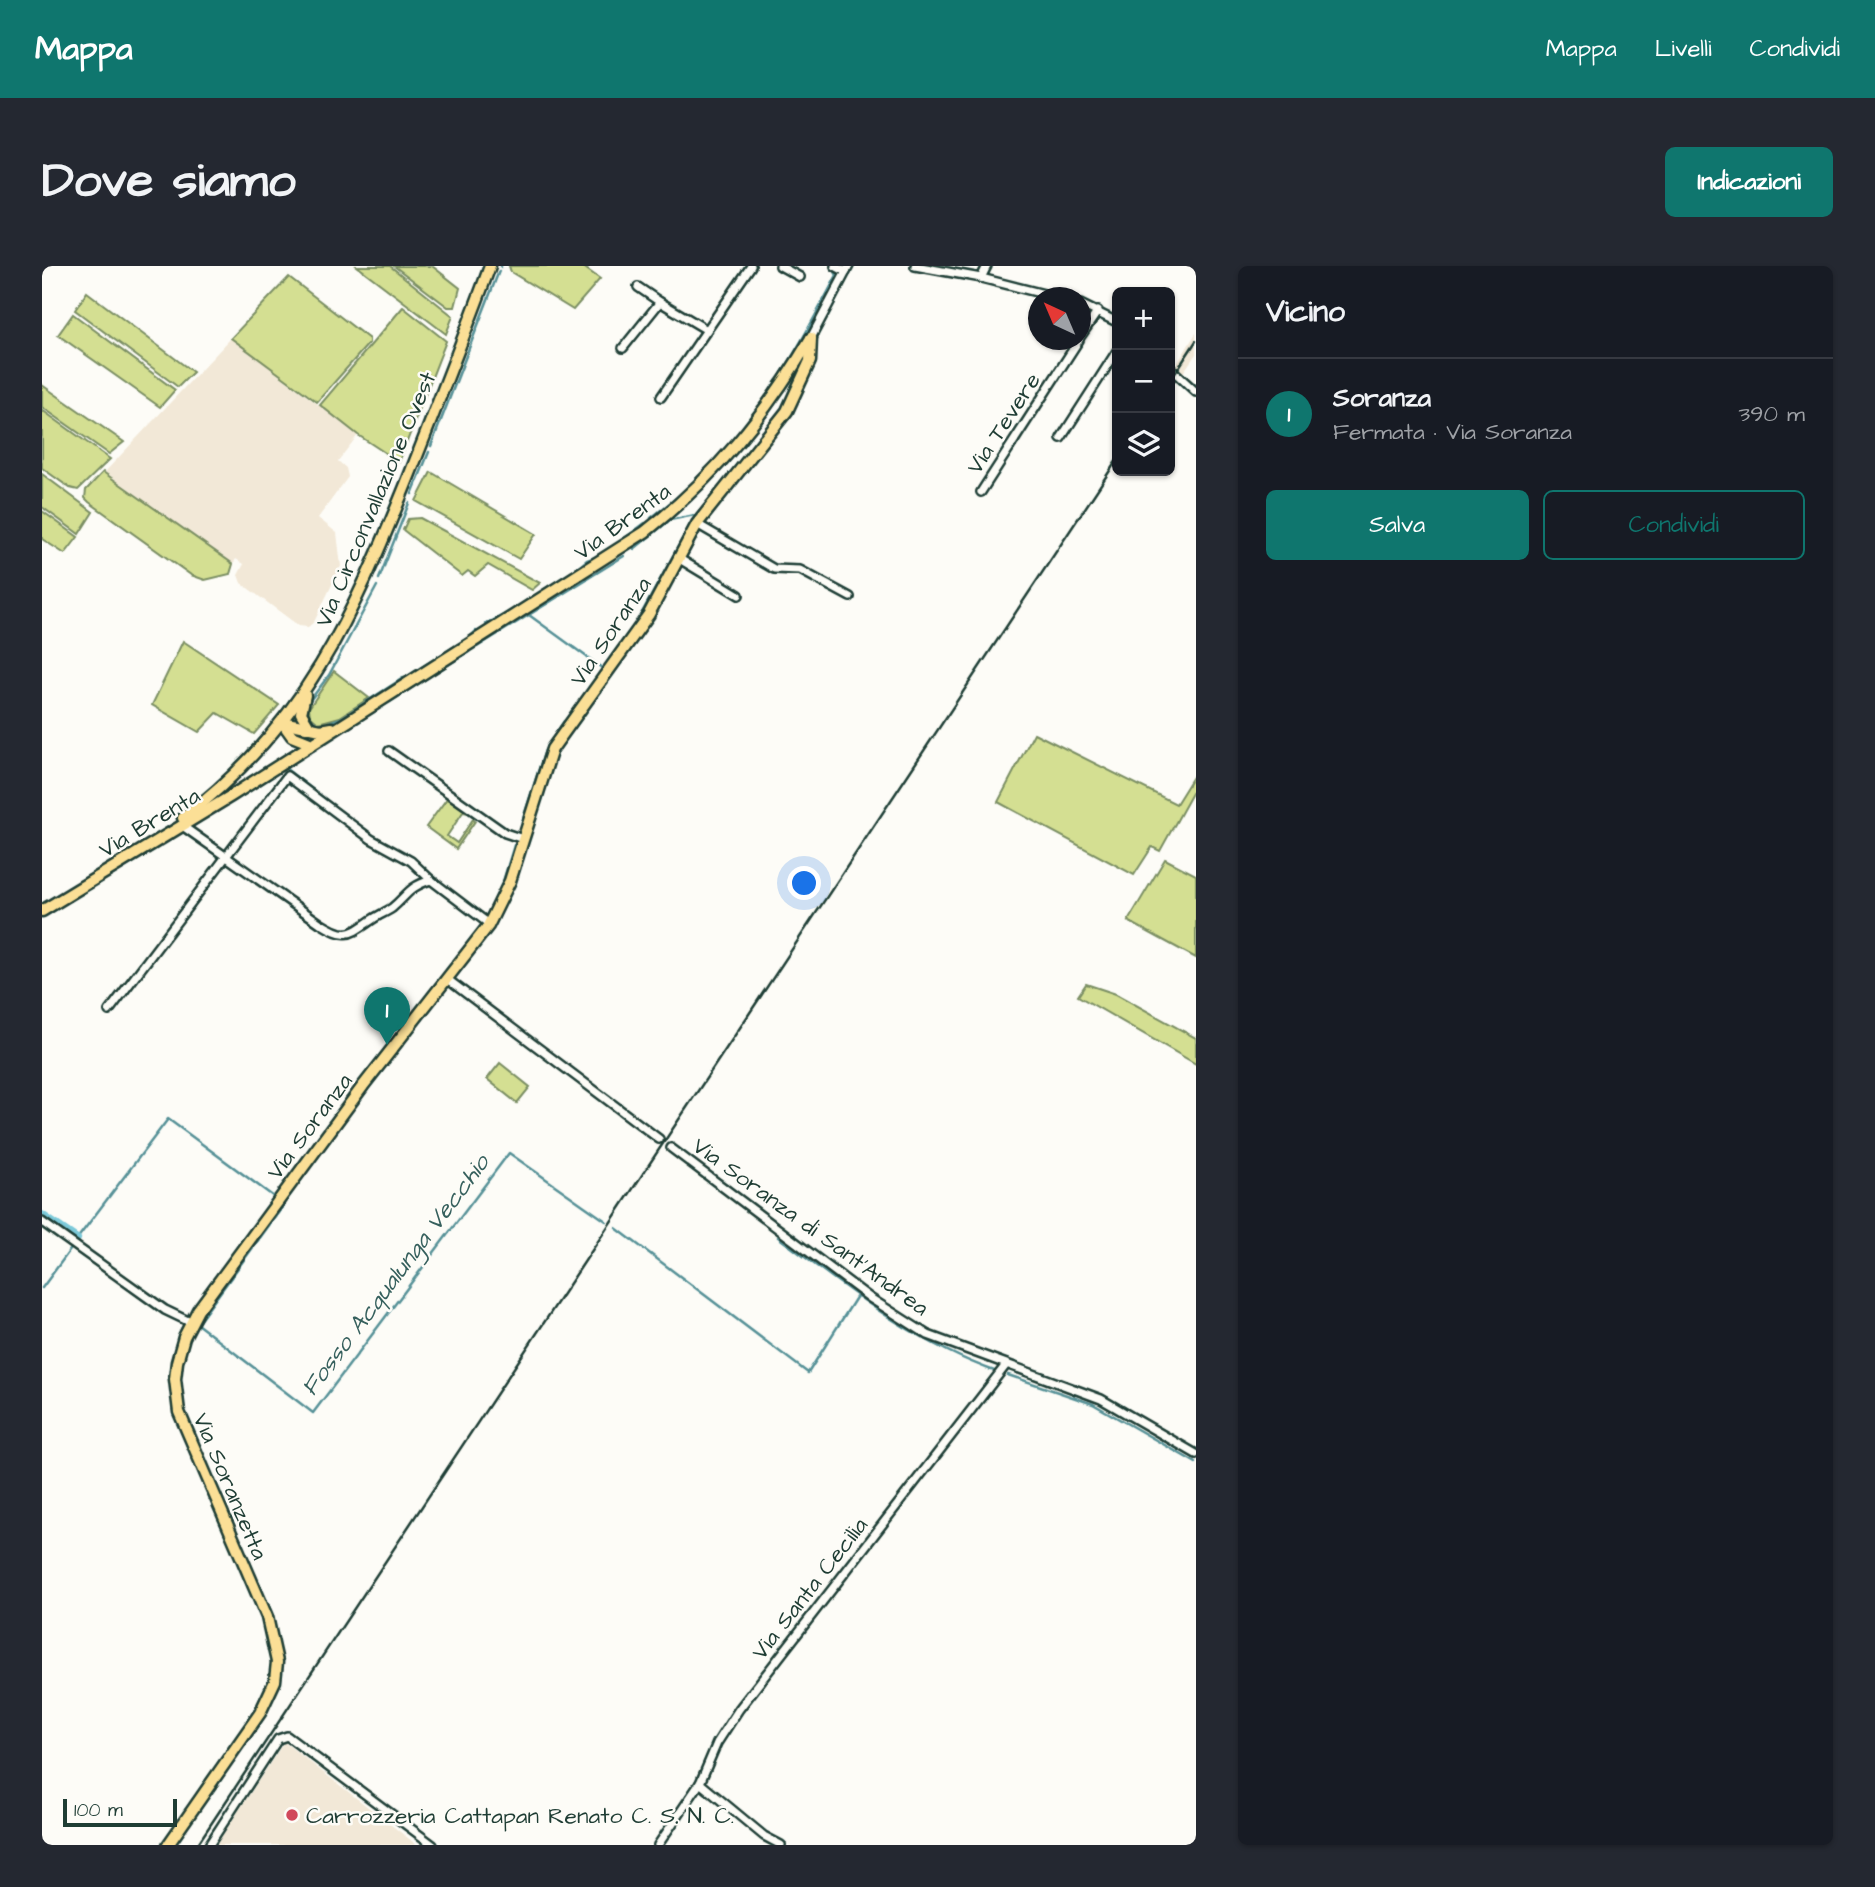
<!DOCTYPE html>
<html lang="it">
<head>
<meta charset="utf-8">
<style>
  body { margin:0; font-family:"Architects Daughter",sans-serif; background:#242831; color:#f1f3f6 }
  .controls { position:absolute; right:21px; top:21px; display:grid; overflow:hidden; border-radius:10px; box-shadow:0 2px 5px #0004 }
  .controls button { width:63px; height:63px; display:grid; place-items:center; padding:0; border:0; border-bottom:2px solid #363941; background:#171b24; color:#f1f3f6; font:35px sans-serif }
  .compass { position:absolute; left:986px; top:21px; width:63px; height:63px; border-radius:50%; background:#171b24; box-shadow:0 2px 5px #0004; rotate:316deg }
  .scale { position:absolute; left:21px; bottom:18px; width:114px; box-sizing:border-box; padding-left:7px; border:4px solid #1f3d34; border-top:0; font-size:19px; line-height:24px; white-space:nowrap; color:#1f3d34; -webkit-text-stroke:5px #fdfcf7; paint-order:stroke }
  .you { position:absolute; left:763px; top:618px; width:24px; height:24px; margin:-18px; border:5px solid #fff; border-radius:50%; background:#1a73e8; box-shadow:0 0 0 10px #1a73e833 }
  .badge { display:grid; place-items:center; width:46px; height:46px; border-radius:50%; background:#0f766e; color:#fff; font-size:23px; font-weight:700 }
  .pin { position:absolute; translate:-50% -58px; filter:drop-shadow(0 2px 4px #0008) }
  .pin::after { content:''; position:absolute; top:37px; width:24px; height:21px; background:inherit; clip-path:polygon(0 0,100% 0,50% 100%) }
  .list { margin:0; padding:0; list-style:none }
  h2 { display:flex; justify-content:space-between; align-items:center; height:91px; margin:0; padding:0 28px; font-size:30px }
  h2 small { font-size:23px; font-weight:400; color:#9ea1a6 }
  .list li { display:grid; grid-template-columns:46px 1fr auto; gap:21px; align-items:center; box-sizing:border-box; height:112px; padding:0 28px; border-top:2px solid #363941 }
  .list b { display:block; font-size:26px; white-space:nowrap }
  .list p { margin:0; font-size:23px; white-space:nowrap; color:#9ea1a6 }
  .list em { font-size:23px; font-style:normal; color:#9ea1a6 }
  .actions { display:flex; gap:14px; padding:21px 28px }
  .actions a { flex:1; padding:16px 0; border:2px solid #0f766e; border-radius:10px; text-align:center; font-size:24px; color:#0f766e }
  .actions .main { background:#0f766e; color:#fff }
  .icon { flex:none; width:38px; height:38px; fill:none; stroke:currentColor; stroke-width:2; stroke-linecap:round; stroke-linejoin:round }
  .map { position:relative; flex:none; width:1154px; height:1579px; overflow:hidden; border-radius:10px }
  header { display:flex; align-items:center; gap:42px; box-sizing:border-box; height:98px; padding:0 35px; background:#0f766e; color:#fff }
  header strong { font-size:33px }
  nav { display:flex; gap:38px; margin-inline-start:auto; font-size:24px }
  .intro { display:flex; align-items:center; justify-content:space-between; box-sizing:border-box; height:168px; padding:0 42px }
  h1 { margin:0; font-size:49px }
  .button { padding:18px 32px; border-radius:10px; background:#0f766e; color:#fff; font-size:24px; font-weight:700 }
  main { display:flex; gap:42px; padding:0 42px }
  aside { flex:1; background:#171b24; border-radius:10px; box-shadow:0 2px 5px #0004 }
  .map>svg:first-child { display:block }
</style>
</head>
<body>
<header>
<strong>Mappa</strong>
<nav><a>Mappa</a><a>Livelli</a><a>Condividi</a></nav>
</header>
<div class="intro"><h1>Dove siamo</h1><a class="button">Indicazioni</a></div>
<main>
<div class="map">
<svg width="1154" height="1579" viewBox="0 0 1154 1579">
  <rect width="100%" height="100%" fill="#fdfcf7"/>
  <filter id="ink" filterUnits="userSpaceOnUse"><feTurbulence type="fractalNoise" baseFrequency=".0143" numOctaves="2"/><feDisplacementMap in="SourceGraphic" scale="14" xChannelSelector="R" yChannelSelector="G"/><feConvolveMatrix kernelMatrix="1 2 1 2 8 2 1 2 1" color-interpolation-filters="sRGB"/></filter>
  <g filter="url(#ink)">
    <!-- built -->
    <g fill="#f2e8d7">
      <path d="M1154,67V88L1140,108L1133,101Z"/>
      <path d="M189,72L316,169L296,195L304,202L306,211L276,252L295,267L299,300L272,356L266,361L257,360L199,317L196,309L202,298L194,293L191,298L62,207Z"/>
      <path d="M242,1476L375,1579H174Z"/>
    </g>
    <!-- green -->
    <g fill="#d4df92" stroke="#7a8e63" stroke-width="2">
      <path d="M315,0H348L411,50L404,68Z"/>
      <path d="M352,0H390L418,22L413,41H406Z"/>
      <path d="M467,0H540L558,13L531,44L469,6Z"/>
      <path d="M247,11L327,73V77L275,136L189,72Z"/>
      <path d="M45,26L151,106L136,121L33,44Z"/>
      <path d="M361,41L404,75L357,196L316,169L278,139Z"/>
      <path d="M31,48L133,124L118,141L16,69Z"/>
      <path d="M0,119L82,176L67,188L0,141Z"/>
      <path d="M0,144L68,193L36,224L28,222L0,202Z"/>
      <path d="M61,206L191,298L188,308L163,314L149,309L47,236L43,232L44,224Z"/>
      <path d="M389,206L494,268L477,293L374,235Z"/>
      <path d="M0,208L51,246L37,268L0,241Z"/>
      <path d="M0,245L36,271L23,288L0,273Z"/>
      <path d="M378,252L498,317L490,324L446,299L433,310L426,305L420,310L361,264L366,253Z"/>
      <path d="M141,375L237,439L212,468L175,447L157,466L110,439Z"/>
      <path d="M292,405L327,432L298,451L276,457L268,450L267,442Z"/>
      <path d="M992,467L1134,538L1154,506V520L1118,585L1110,581L1092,609L956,536Z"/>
      <path d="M406,531L427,547L421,546L405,570L415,577L431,553L433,555L414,583L384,561Z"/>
      <path d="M1123,593L1154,609V692L1086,655Z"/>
      <path d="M1044,718L1074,728L1154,772V798L1036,730Z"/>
      <path d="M458,797L488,821L475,837L445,813Z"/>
    </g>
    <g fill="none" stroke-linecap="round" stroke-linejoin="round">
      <!-- stream -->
      <g stroke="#569197" stroke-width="2.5">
        <path d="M459,1V0"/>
        <path d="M738,110C758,80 777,43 795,9L792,4"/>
        <path d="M720,137L735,114"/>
        <path d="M705,156L716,142"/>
        <path d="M389,180L457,5"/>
        <path d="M675,192L694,171"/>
        <path d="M653,214L664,203"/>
        <path d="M370,228L387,186"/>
        <path d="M609,252L634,232"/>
        <path d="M583,272L603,257"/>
        <path d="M592,283L628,254L653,249"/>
        <path d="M531,306L545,294L557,290"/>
        <path d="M337,313L367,237"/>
        <path d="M492,331L504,323"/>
        <path d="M487,349L560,402"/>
        <path d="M444,358L465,347"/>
        <path d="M591,363L651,253L686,212"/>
        <path d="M429,370L434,365"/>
        <path d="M435,381L582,290"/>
        <path d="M378,402L418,377"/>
        <path d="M398,404L427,386"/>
        <path d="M348,436L388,410"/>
        <path d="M266,437L287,409L335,320"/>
        <path d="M528,448L587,368"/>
        <path d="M268,453L278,459L299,452L361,412"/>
        <path d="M300,465L243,502L323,564"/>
        <path d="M480,556L503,484L522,455"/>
        <path d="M459,622L472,579"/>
        <path d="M242,939L155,1058L271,1147L467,887L564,955"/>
        <path d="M574,962L766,1107L815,1030"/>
        <path d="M736,971C806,1023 872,1077 955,1106"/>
        <path d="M35,973L126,853L232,931"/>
        <path d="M0,1022L28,984"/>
        <path d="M966,1109L1051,1138L1154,1197"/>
      </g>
      <!-- canal -->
      <path stroke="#7bc9d9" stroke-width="8" d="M0,949L35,973"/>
      <!-- minor casing -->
      <g stroke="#1f3d34" stroke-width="12">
        <g id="minor">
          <path d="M738,0L758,11"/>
          <path d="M793,0L804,6"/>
          <path d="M873,0L939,12L1018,32"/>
          <path d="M939,12L945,0"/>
          <path d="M596,21L618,36"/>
          <path d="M1038,38L1075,56"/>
          <path d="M1038,71L1056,45"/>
          <path d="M769,72L807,0"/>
          <path d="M581,82L618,36L665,64"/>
          <path d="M1128,102L1154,126"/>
          <path d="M619,131L709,0"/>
          <path d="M1019,172L1075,85"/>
          <path d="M939,226L1037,74"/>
          <path d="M655,258L732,303L758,304L808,331"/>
          <path d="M636,292L697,329"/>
          <path d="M347,485L463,567L481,573"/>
          <path d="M139,559L278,657C305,674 307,669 331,653C337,649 344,646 350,642C366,629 366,621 389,614L447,658"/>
          <path d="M405,713L617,873"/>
          <path d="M67,745L245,510L329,573L369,595L389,614"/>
          <path d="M629,882L828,1032L886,1069L1059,1133L1154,1188"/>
          <path d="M0,956L123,1044L148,1056"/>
          <path d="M658,1517L722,1570L739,1579"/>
          <path d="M167,1579L236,1473L245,1470L391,1579"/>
          <path d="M616,1579L658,1517L675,1477L697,1443L964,1099"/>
        </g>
      </g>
      <!-- major casing -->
      <g stroke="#1f3d34" stroke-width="15">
        <g id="major">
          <path d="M263,429L259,447L268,462"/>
          <path d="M240,456L279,464L290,462"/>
          <path d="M240,456L250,470L270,478"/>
          <path d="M141,552C262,461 311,349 366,213C394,142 422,71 448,0"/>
          <path d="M0,645L189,530L603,266C672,212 724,148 769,72"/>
          <path d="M126,1579L218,1447L233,1415L235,1396L225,1351L137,1146L133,1113L135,1096L142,1071L156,1044L321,820L446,660L468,615L510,483L607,348L655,258L745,145L768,95L769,72"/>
        </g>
      </g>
      <!-- minor -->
      <use href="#minor" stroke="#fdfcf7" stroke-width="7"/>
      <!-- major -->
      <use href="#major" stroke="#fbdf96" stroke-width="10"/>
      <!-- rail -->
      <g stroke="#1f3d34" stroke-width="2.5">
        <path d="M1128,115L1154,75"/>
        <path d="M155,1579L1075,194"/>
      </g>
    </g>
  </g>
  <!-- markers -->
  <circle fill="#d1495b" stroke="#fdfcf7" stroke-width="2.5" cx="250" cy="1549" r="7"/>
  <g text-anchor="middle" stroke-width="5" stroke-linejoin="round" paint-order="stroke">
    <!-- street labels -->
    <g font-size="23" fill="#1f3d34" stroke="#fdfcf7">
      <text transform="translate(961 157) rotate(-57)" y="8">Via Tevere</text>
      <text transform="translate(333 233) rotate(-67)" y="8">Via Circonvallazione Ovest</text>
      <text transform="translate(580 255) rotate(-36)" y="8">Via Brenta</text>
      <text transform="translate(568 365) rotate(-56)" y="8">Via Soranza</text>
      <text transform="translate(107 556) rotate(-31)" y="8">Via Brenta</text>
      <text transform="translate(267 860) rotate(-53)" y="8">Via Soranza</text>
      <text transform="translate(769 960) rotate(36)" y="8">Via Soranza di Sant'Andrea</text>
      <text transform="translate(189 1220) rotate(67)" y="8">Via Soranzetta</text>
      <text transform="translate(767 1322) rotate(-52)" y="8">Via Santa Cecilia</text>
    </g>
    <!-- poi labels -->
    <g font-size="23" fill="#1f3d34" stroke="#fdfcf7" text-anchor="start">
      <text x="264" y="1557">Carrozzeria Cattapan Renato C. S. N. C.</text>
    </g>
    <!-- water labels -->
    <g font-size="24" font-style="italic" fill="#36605d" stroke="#fdfcf7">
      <text transform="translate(353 1009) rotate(-53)" y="8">Fosso Acqualunga Vecchio</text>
    </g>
  </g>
</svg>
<div class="controls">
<button>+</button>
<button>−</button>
<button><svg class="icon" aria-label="layers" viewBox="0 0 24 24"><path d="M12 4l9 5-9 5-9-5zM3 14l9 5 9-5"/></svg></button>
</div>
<svg class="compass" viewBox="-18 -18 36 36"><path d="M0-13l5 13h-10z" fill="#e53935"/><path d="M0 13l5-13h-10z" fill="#9ea1a6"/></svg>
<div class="scale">100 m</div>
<div class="you"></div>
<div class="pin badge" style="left:345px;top:779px">1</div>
</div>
<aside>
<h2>Vicino<small></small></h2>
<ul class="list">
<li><span class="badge">1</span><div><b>Soranza</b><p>Fermata · Via Soranza</p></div><em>390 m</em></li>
</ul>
<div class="actions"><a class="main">Salva</a><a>Condividi</a></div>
</aside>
</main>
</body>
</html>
